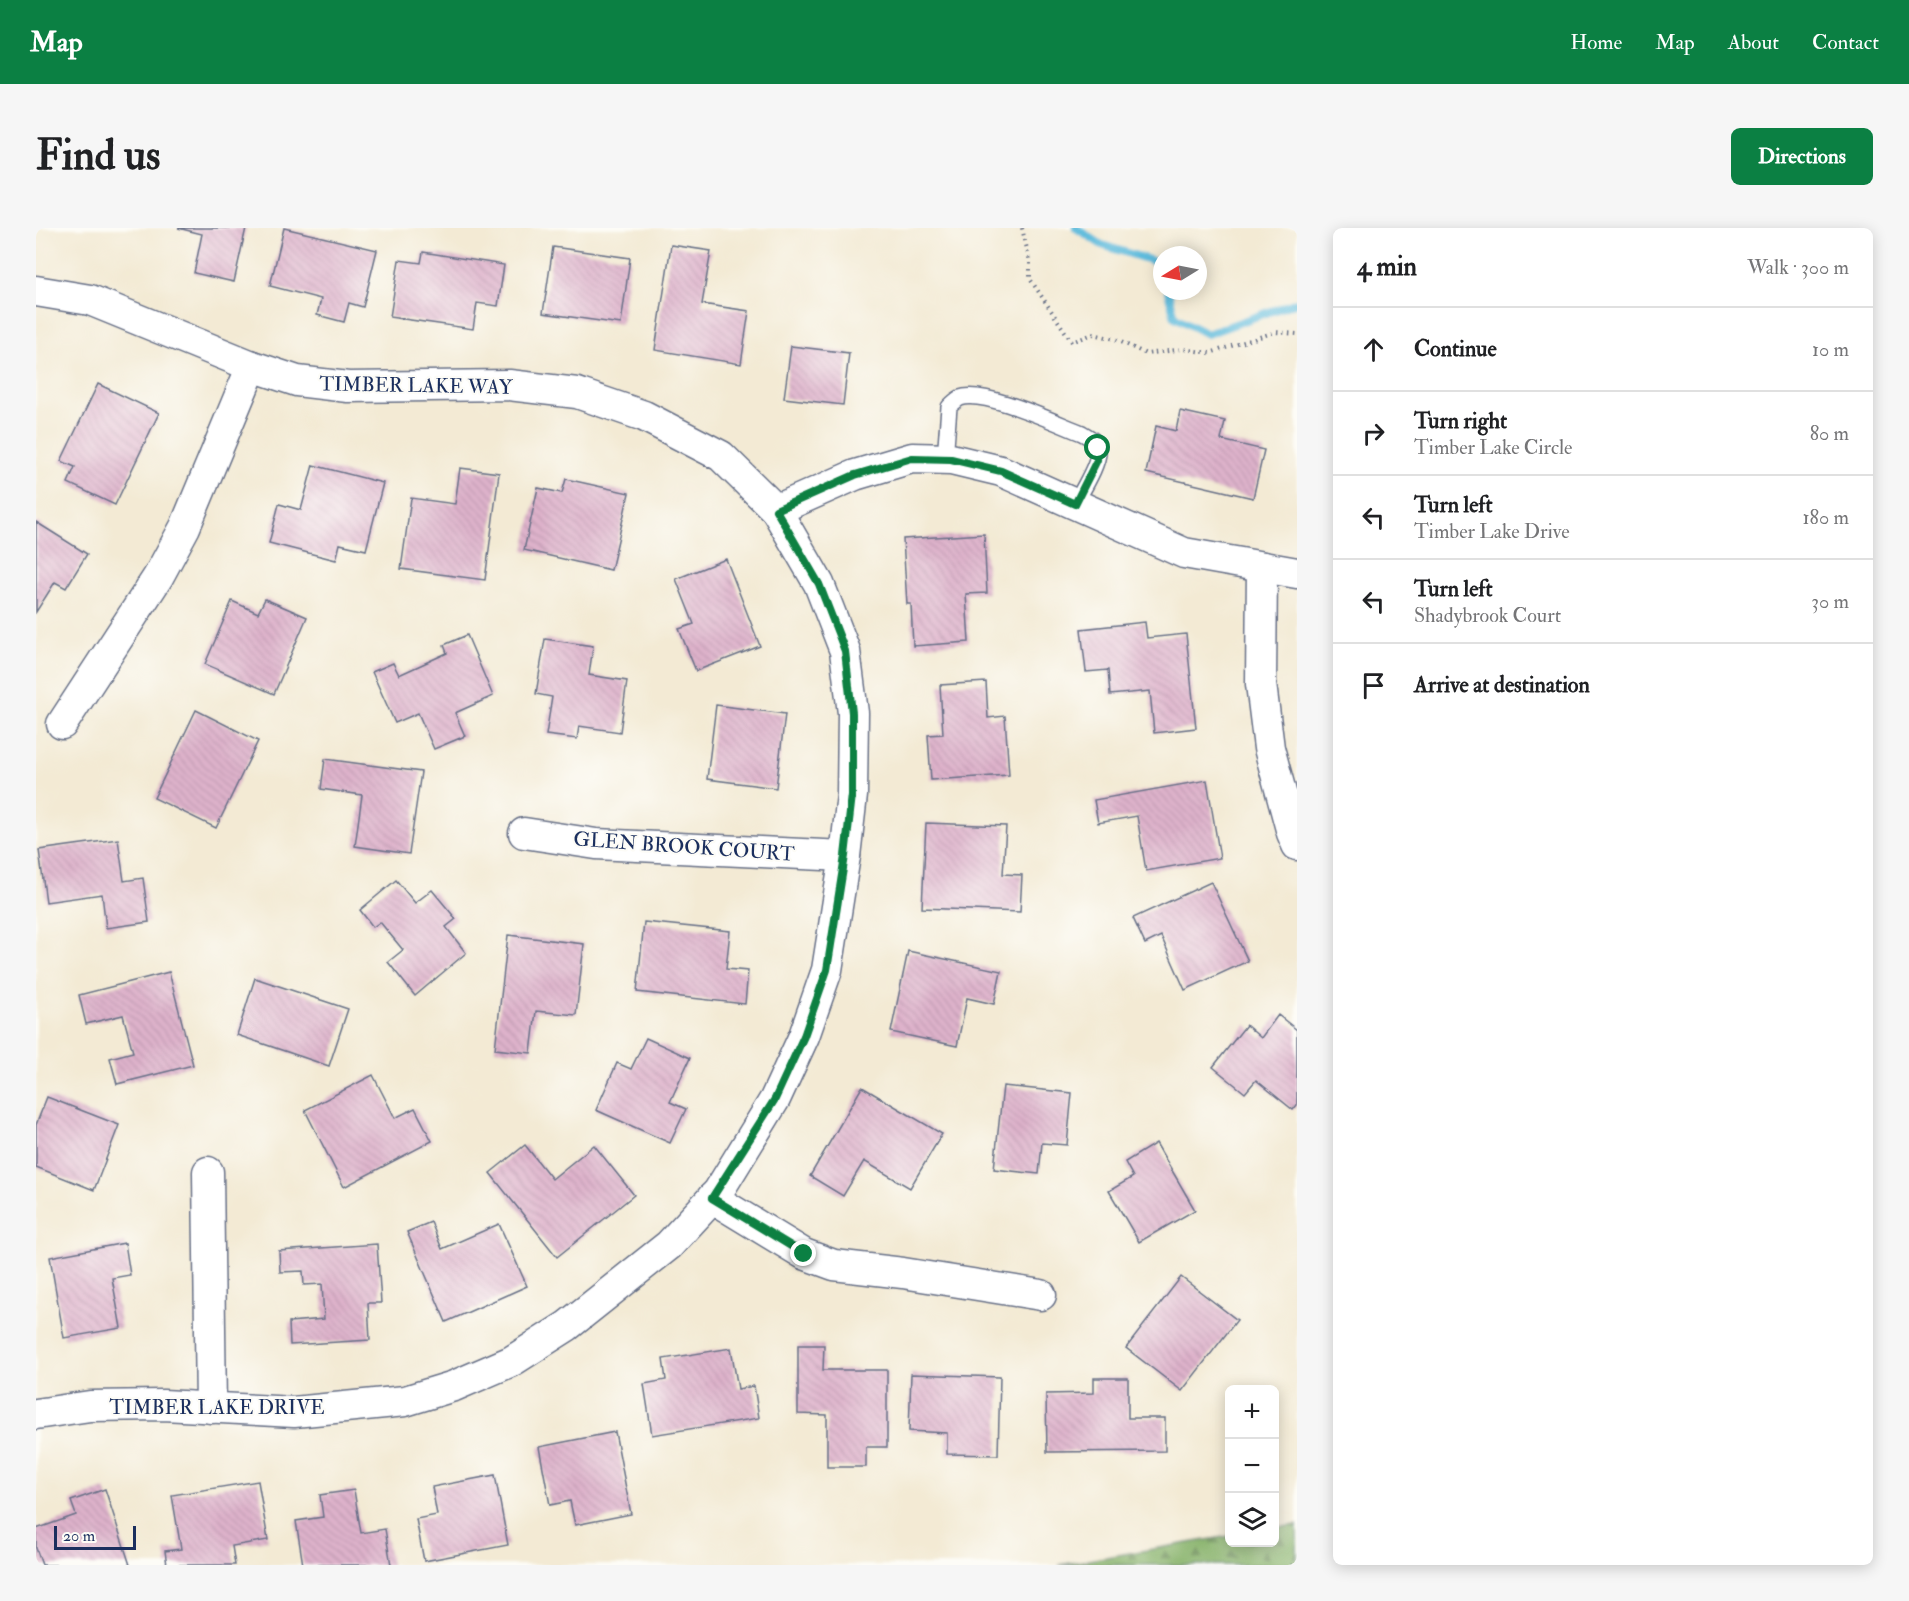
<!DOCTYPE html>
<html lang="en">
<head>
<meta charset="utf-8">
<style>
  body { margin:0; font-family:"IM FELL Double Pica",serif; background:#f6f6f6; color:#202124 }
  .controls { position:absolute; right:18px; bottom:18px; display:grid; overflow:hidden; border-radius:9px; box-shadow:0 3px 15px #0003 }
  .controls button { width:54px; height:54px; display:grid; place-items:center; padding:0; border:0; border-bottom:2px solid #e0e0e0; background:#fff; color:#202124; font:30px sans-serif }
  .compass { position:absolute; left:1117px; top:18px; width:54px; height:54px; border-radius:50%; background:#fff; box-shadow:0 3px 15px #0003; rotate:260deg }
  .scale { position:absolute; left:18px; bottom:15px; width:82px; box-sizing:border-box; padding-left:6px; border:3px solid #1b2f5e; border-top:0; font-size:16px; line-height:21px; white-space:nowrap; color:#1b2f5e; -webkit-text-stroke:4px #fdfcf7; paint-order:stroke }
  .stop { position:absolute; width:18px; height:18px; margin:-14px; border:4px solid #0b8043; border-radius:50%; background:#fff }
  .stop.end { background:#0b8043; border-color:#fff; box-shadow:0 2px 6px #0008 }
  .list { margin:0; padding:0; list-style:none }
  h2 { display:flex; justify-content:space-between; align-items:center; height:78px; margin:0; padding:0 24px; font-size:26px }
  h2 small { font-size:20px; font-weight:400; color:#757577 }
  .list li { display:grid; grid-template-columns:39px 1fr auto; gap:18px; align-items:center; box-sizing:border-box; height:84px; padding:0 24px; border-top:2px solid #e0e0e0 }
  .list b { display:block; font-size:22px; white-space:nowrap }
  .list p { margin:0; font-size:20px; white-space:nowrap; color:#757577 }
  .list em { font-size:20px; font-style:normal; color:#757577 }
  .icon { flex:none; width:33px; height:33px; fill:none; stroke:currentColor; stroke-width:2; stroke-linecap:round; stroke-linejoin:round }
  .map { position:relative; flex:none; width:1261px; height:1337px; overflow:hidden; border-radius:9px }
  header { display:flex; align-items:center; gap:36px; box-sizing:border-box; height:84px; padding:0 30px; background:#0b8043; color:#fff }
  header strong { font-size:28px }
  nav { display:flex; gap:33px; margin-inline-start:auto; font-size:21px }
  .intro { display:flex; align-items:center; justify-content:space-between; box-sizing:border-box; height:144px; padding:0 36px }
  h1 { margin:0; font-size:42px }
  .button { padding:15px 27px; border-radius:9px; background:#0b8043; color:#fff; font-size:21px; font-weight:700 }
  main { display:flex; gap:36px; padding:0 36px }
  aside { flex:1; background:#fff; border-radius:9px; box-shadow:0 3px 15px #0003 }
  .map>svg:first-child { display:block }
</style>
</head>
<body>
<header>
<strong>Map</strong>
<nav><a>Home</a><a>Map</a><a>About</a><a>Contact</a></nav>
</header>
<div class="intro"><h1>Find us</h1><a class="button">Directions</a></div>
<main>
<div class="map">
<svg width="1261" height="1337" viewBox="0 0 1261 1337">
  <defs>
    <pattern id="forest-firs" width="22" height="20" patternUnits="userSpaceOnUse" patternTransform="scale(1.5)"><rect width="22" height="20" fill="#87b26a"/><path d="M5 1l3.5 6h-7zM16 11l3.5 6h-7z" fill="#6e915a"/></pattern>
    <pattern id="building-back-hatch" width="6" height="6" patternUnits="userSpaceOnUse" patternTransform="scale(1.5)"><rect width="6" height="6" fill="#deb2cb"/><path d="M-1 5l2 2M0 0l6 6M5-1l2 2" fill="none" stroke="#be99b1"/></pattern>
  </defs>
  <rect width="100%" height="100%" fill="#fdfcf7"/>
  <filter id="ink" filterUnits="userSpaceOnUse"><feTurbulence type="fractalNoise" baseFrequency=".0167" numOctaves="2"/><feDisplacementMap in="SourceGraphic" scale="12" xChannelSelector="R" yChannelSelector="G"/><feConvolveMatrix kernelMatrix="1 2 1 2 8 2 1 2 1" color-interpolation-filters="sRGB"/></filter>
  <filter id="wash" filterUnits="userSpaceOnUse"><feTurbulence type="fractalNoise" baseFrequency=".008" numOctaves="4" result="noise"/><feDisplacementMap in="SourceGraphic" scale="24" xChannelSelector="R" yChannelSelector="G"/><feGaussianBlur stdDeviation="1.35" result="paint"/><feColorMatrix in="noise" values="0 0 0 0 0 0 0 0 0 0 0 0 0 0 0 0 0 1.4 0 .05"/><feComposite in="paint" operator="in"/></filter>
  <g filter="url(#wash)">
    <rect width="100%" height="100%" fill="#f3ead4"/>
    <!-- forest -->
    <path fill="url(#forest-firs)" stroke="#517064" stroke-width="1.5" d="M1261,1297V1337H1023L1193,1308L1194,1314H1238L1239,1300Z"/>
    <g fill="none" stroke-linecap="round" stroke-linejoin="round">
      <!-- stream -->
      <g stroke="#5ebbdc" stroke-width="8">
        <path d="M1040,0L1066,17L1123,35L1126,44"/>
        <path d="M1132,63L1139,89L1171,106L1261,74"/>
      </g>
    </g>
    <g id="blocks">
      <!-- building -->
      <g fill="url(#building-back-hatch)">
        <path d="M142,0H210L198,54L158,45L166,6Z"/>
        <path d="M248,0L341,22L327,79L313,75L308,94L281,87L285,71L234,58Z"/>
        <path d="M635,17L675,23L666,76L713,83L705,136L619,122Z"/>
        <path d="M517,19L594,30L585,96L507,85Z"/>
        <path d="M387,24L468,37L462,78L441,75L437,101L354,89L363,32L385,35Z"/>
        <path d="M755,118L813,125L807,177L748,170Z"/>
        <path d="M62,156L123,185L79,277L32,255L39,239L25,233Z"/>
        <path d="M1144,183L1189,193L1185,212L1228,222L1217,270L1110,245L1120,198L1140,203Z"/>
        <path d="M277,237L347,255L330,322L304,316L300,332L233,315L243,276L265,282Z"/>
        <path d="M424,240L463,245L449,352L365,341L375,270L419,276Z"/>
        <path d="M530,251L593,265L575,342L488,322L502,260L526,265Z"/>
        <path d="M0,294L51,326L30,360L19,354L0,384Z"/>
        <path d="M948,306L951,365L930,366L933,414L877,418L875,376H871L867,311Z"/>
        <path d="M690,331L724,418L660,443L643,401L658,396L640,351Z"/>
        <path d="M229,371L271,389L238,466L169,436L196,373L222,385Z"/>
        <path d="M1109,394L1111,410L1150,406L1160,500L1118,505L1114,463L1074,467L1072,442L1050,444L1045,401Z"/>
        <path d="M431,407L457,468L419,485L429,508L398,521L382,485L359,495L336,444L357,435L363,447L411,425L408,417Z"/>
        <path d="M509,411L557,418L553,447L591,453L584,504L543,498L541,511L510,507L516,469L500,466Z"/>
        <path d="M950,454L952,490L969,488L973,547L895,552L892,507L907,506L904,457Z"/>
        <path d="M680,477L749,486L740,560L671,551Z"/>
        <path d="M160,482L222,513L180,600L118,570Z"/>
        <path d="M289,531L385,544L373,626L319,618L326,567L285,561Z"/>
        <path d="M1171,552L1184,630L1110,643L1101,588L1062,595L1058,572Z"/>
        <path d="M890,595L970,598L967,646L986,647L984,684L886,680Z"/>
        <path d="M82,611L88,653L107,650L113,694L70,700L66,666L10,674L3,622Z"/>
        <path d="M360,652L379,675L396,662L420,691L410,699L430,725L379,768L352,734L367,722L344,694L337,699L324,682Z"/>
        <path d="M1175,654L1212,733L1149,762L1125,708L1109,716L1097,690Z"/>
        <path d="M608,694L694,703L690,741L712,743L709,776L601,764Z"/>
        <path d="M472,707L548,716L540,787L500,783L495,825L459,821Z"/>
        <path d="M872,723L965,743L958,776L931,770L921,818L855,804Z"/>
        <path d="M133,744L157,837L81,856L74,830L97,824L87,787L50,796L43,767Z"/>
        <path d="M219,750L312,781L293,838L201,807Z"/>
        <path d="M1242,787L1261,802V877L1257,882L1220,852L1209,865L1177,839L1210,797L1225,810Z"/>
        <path d="M610,810L654,830L634,874L650,881L634,915L560,882L581,835L595,841Z"/>
        <path d="M337,847L359,890L379,880L396,913L308,959L269,882Z"/>
        <path d="M967,858L1036,865L1031,917L1006,915L1003,946L958,941Z"/>
        <path d="M826,859L906,906L874,960L828,933L807,968L774,948Z"/>
        <path d="M11,869L83,897L58,962L0,939V897Z"/>
        <path d="M1120,915L1159,982L1103,1014L1073,963L1097,949L1089,934Z"/>
        <path d="M489,917L516,951L558,917L598,967L521,1029L454,945Z"/>
        <path d="M395,994L406,1021L463,996L491,1058L410,1094L371,1004Z"/>
        <path d="M89,1015L94,1047L76,1050L85,1100L28,1110L14,1029Z"/>
        <path d="M341,1016L345,1075H332L334,1112L254,1117L253,1094L288,1091L286,1056L268,1057L267,1043L244,1044L243,1023Z"/>
        <path d="M1145,1049L1201,1092L1146,1163L1090,1120Z"/>
        <path d="M762,1117H788L787,1142H851V1219H830V1239H791V1187L762,1186Z"/>
        <path d="M695,1120L702,1161L718,1158L723,1190L616,1207L608,1156L630,1152L627,1131Z"/>
        <path d="M875,1146L964,1149L962,1227L911,1226V1205L873,1203Z"/>
        <path d="M1058,1150H1092V1190H1129V1223L1011,1224L1010,1166L1058,1165Z"/>
        <path d="M579,1204L595,1286L539,1297L534,1273L514,1277L503,1219Z"/>
        <path d="M459,1247L472,1317L388,1333L380,1291L401,1287L396,1259Z"/>
        <path d="M222,1253L232,1312L196,1318L199,1337H131L129,1323L145,1321L136,1267Z"/>
        <path d="M69,1261L94,1337H6L0,1320V1301L40,1287L35,1273Z"/>
        <path d="M318,1262L325,1305L349,1301L355,1337H267L260,1293L287,1289L284,1267Z"/>
      </g>
    </g>
  </g>
  <g filter="url(#ink)">
    <use href="#blocks" fill-opacity="0" stroke="#677087" stroke-width="1.5"/>
    <g fill="none" stroke-linecap="round" stroke-linejoin="round">
      <!-- lane casing -->
      <g stroke="#677087" stroke-width="18">
        <path id="lane" d="M909,231L913,179C916,176 920,172 924,170C948,161 1020,195 1046,205C1053,209 1061,213 1062,222C1064,235 1045,264 1039,276"/>
      </g>
      <!-- street casing -->
      <g stroke="#677087" stroke-width="33">
        <g id="street">
          <path d="M0,63L54,72L216,138L261,153L312,159L473,157L541,165L608,188L685,228L740,282L783,356L809,423L817,485L816,567L809,628L791,742L768,808L739,871L682,964L633,1017L531,1098L476,1133L418,1158L369,1173L258,1184L127,1177L54,1178L0,1186"/>
          <path d="M740,282L819,247L876,230L915,231L965,243L1148,325L1261,345"/>
          <path d="M1226,339L1225,456L1233,520L1256,605L1261,617"/>
          <path d="M26,496L122,349L149,299L216,138"/>
          <path d="M488,605L560,616L809,628"/>
          <path d="M172,944L175,1180"/>
          <path d="M676,970L768,1026L798,1037L867,1045L1005,1067"/>
        </g>
      </g>
      <!-- path -->
      <g stroke="#677087" stroke-width="4" stroke-dasharray="1.5 4.5" stroke-linecap="butt">
        <path d="M986,0L994,34V51L1036,114L1057,106L1079,111L1110,126L1147,121L1174,125L1239,104L1261,106"/>
        <path d="M1255,1337L1261,1336"/>
      </g>
      <!-- lane -->
      <use href="#lane" stroke="#fff" stroke-width="15"/>
      <!-- street -->
      <use href="#street" stroke="#fff" stroke-width="30"/>
    </g>
  </g>
  <g fill="none" stroke-linecap="round" stroke-linejoin="round" filter="url(#ink)">
    <!-- route -->
    <path stroke="#0b8043" stroke-width="8" d="M768,1026L676,970L739,871L768,808L791,742L809,628L816,567V485L809,423L783,356L740,282L819,247L876,230L915,231L965,243L1039,276L1061,232L1062,220"/>
  </g>
  <g text-anchor="middle" stroke-width="4.5" stroke-linejoin="round" paint-order="stroke">
    <!-- street labels -->
    <g font-size="20" fill="#1b2f5e" stroke="#fdfcf7">
      <text transform="translate(380 157) rotate(1)" y="7">TIMBER LAKE WAY</text>
      <text transform="translate(648 618) rotate(4)" y="7">GLEN BROOK COURT</text>
      <text x="181" y="1186">TIMBER LAKE DRIVE</text>
    </g>
  </g>
</svg>
<div class="controls">
<button>+</button>
<button>−</button>
<button><svg class="icon" aria-label="layers" viewBox="0 0 24 24"><path d="M12 4l9 5-9 5-9-5zM3 14l9 5 9-5"/></svg></button>
</div>
<svg class="compass" viewBox="-18 -18 36 36"><path d="M0-13l5 13h-10z" fill="#e53935"/><path d="M0 13l5-13h-10z" fill="#757577"/></svg>
<div class="scale">20 m</div>
<div class="stop" style="left:1062px;top:220px"></div>
<div class="stop end" style="left:768px;top:1026px"></div>
</div>
<aside>
<h2>4 min<small>Walk · 300 m</small></h2>
<ul class="list">
<li><svg class="icon" aria-label="ahead" viewBox="0 0 24 24"><path d="M12 20V5M6 11l6-6 6 6"/></svg><div><b>Continue</b></div><em>10 m</em></li>
<li><svg class="icon" aria-label="right" viewBox="0 0 24 24"><path d="M7 20v-9h11M14 6l5 5-5 5"/></svg><div><b>Turn right</b><p>Timber Lake Circle</p></div><em>80 m</em></li>
<li><svg class="icon" aria-label="left" viewBox="0 0 24 24"><path d="M17 20v-9H6M10 6l-5 5 5 5"/></svg><div><b>Turn left</b><p>Timber Lake Drive</p></div><em>180 m</em></li>
<li><svg class="icon" aria-label="left" viewBox="0 0 24 24"><path d="M17 20v-9H6M10 6l-5 5 5 5"/></svg><div><b>Turn left</b><p>Shadybrook Court</p></div><em>30 m</em></li>
<li><svg class="icon" aria-label="arrive" viewBox="0 0 24 24"><path d="M6 21V4h12l-3 4 3 4H6"/></svg><div><b>Arrive at destination</b></div></li>
</ul>
</aside>
</main>
</body>
</html>
